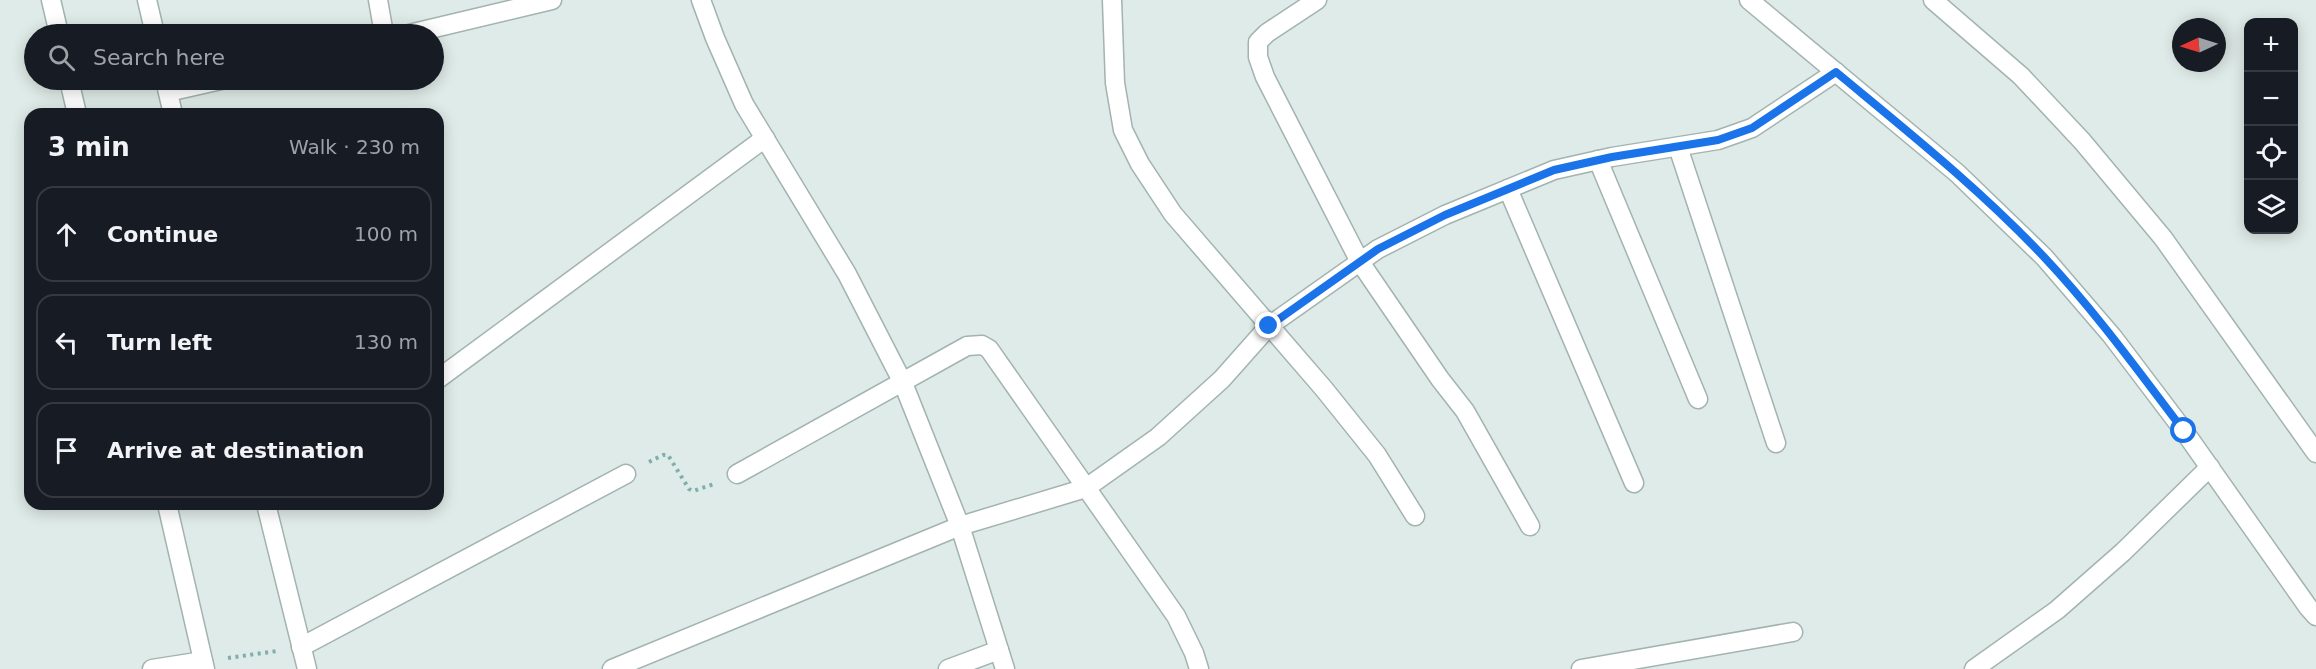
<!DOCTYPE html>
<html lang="en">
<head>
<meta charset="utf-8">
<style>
  body { margin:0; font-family:"DejaVu Sans",sans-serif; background:#242831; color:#f1f3f6 }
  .controls { position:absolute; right:18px; top:18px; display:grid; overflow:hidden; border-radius:12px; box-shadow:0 3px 15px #0003 }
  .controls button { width:54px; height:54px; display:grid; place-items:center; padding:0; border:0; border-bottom:2px solid #363941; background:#171b24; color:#f1f3f6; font:30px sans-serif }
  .compass { position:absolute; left:2172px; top:18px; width:54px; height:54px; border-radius:50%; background:#171b24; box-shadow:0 3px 15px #0003; rotate:266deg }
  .stop { position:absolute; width:18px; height:18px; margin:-14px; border:4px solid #1a73e8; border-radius:50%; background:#fff }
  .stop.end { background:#1a73e8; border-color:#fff; box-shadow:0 2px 6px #0008 }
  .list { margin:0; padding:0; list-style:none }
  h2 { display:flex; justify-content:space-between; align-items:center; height:78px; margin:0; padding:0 24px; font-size:26px }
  h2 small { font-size:20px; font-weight:400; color:#9ea1a6 }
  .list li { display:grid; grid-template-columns:39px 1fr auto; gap:18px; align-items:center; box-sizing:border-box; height:96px; margin:0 12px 12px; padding:0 12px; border:2px solid #363941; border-radius:18px }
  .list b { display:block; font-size:22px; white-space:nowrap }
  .list em { font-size:20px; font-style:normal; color:#9ea1a6 }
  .icon { flex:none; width:33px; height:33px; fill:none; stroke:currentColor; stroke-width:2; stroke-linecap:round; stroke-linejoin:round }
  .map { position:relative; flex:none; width:2316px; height:669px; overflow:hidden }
  .search { position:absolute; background:#171b24; box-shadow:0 3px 15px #0003; left:24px; top:24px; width:420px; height:66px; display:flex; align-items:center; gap:15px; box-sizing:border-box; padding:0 21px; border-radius:33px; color:#9ea1a6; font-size:22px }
  .panel { position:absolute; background:#171b24; box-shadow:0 3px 15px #0003; left:24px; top:108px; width:420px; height:402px; border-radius:18px }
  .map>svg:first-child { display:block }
</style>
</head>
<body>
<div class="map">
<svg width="2316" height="669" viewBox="0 0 2316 669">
  <rect width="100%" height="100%" fill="#dfebe8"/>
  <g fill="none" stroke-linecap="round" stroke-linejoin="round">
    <!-- minor casing -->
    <g stroke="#a2b3b0" stroke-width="21">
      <g id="minor">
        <path d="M51,0L59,34"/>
        <path d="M147,0L155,34"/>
        <path d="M378,0L384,34"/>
        <path d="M701,0L715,38L744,104L847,274L903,383L960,526L1005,669"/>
        <path d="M1112,0L1115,83L1123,130L1140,164L1173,214L1324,389L1377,455L1415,516"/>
        <path d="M1317,0L1267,33L1258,42V57L1265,77L1360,262L1440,379L1465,411L1530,526"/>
        <path d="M1749,0L1957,173L2044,257L2112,336L2184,431L2308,607L2316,616"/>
        <path d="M1933,0L2021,76L2082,141L2163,238L2316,453"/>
        <path d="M409,34L552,0"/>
        <path d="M69,80L77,114"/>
        <path d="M165,80L173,114"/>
        <path d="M168,92L221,80"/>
        <path d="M1678,147L1776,443"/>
        <path d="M1598,160L1698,399"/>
        <path d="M1508,189L1634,483"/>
        <path d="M438,379L765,138"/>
        <path d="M737,474L967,346L982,345L989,349L1176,616L1194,653L1199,669"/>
        <path d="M167,504L205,669"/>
        <path d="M266,504L307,669"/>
        <path d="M301,647L626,474"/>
        <path d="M152,669L203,661"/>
        <path d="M612,669L960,526L1086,488L1158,437L1222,379L1269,326L1378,249L1445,215L1554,170L1612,157L1718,140L1752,128L1836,72"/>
        <path d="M948,669L999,650"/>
        <path d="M1581,669L1793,632"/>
        <path d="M1974,669L2057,610L2123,552L2210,467"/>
      </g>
    </g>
    <!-- path -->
    <g stroke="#7eafaa" stroke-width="4" stroke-dasharray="3 4.5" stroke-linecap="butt">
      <path d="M649,462L663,455H668L689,489L693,491L714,484"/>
      <path d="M228,658L277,651"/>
    </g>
    <!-- minor -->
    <use href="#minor" stroke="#fff" stroke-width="18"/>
  </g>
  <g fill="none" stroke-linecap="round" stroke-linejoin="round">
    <!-- route -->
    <path stroke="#1a73e8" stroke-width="8" d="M1269,326L1378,249L1445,215L1554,170L1612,157L1718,140L1752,128L1836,72C1907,131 1980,189 2044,257C2095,311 2139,372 2184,431"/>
  </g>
</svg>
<div class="controls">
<button>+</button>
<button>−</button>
<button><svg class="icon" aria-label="locate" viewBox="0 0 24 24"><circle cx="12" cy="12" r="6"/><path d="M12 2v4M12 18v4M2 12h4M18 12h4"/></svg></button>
<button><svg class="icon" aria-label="layers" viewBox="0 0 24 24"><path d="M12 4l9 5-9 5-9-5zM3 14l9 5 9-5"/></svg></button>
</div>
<svg class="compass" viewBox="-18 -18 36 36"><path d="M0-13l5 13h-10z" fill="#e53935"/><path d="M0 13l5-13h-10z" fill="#9ea1a6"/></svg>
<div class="stop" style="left:2184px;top:431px"></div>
<div class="stop end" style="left:1269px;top:326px"></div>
<div class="search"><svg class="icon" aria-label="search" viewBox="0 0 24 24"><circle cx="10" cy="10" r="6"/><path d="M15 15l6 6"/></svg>Search here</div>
<section class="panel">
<h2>3 min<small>Walk · 230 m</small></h2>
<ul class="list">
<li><svg class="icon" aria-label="ahead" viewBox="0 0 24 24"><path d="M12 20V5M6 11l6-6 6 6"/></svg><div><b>Continue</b></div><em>100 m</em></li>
<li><svg class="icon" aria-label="left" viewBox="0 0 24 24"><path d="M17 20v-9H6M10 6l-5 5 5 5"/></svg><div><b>Turn left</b></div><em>130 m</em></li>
<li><svg class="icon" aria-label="arrive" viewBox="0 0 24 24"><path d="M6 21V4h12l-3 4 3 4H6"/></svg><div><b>Arrive at destination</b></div></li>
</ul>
</section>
</div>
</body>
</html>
